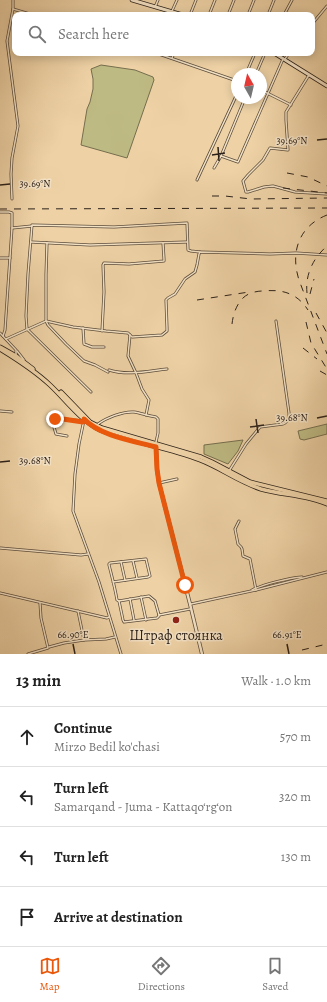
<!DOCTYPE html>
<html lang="en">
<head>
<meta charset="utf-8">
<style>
  body { margin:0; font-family:Alegreya,serif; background:#f2f2f2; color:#222 }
  .compass { position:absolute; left:231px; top:68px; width:36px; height:36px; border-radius:50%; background:#fff; box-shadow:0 2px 10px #0003; rotate:352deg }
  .stop { position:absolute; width:12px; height:12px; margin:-9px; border:3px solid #ea580c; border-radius:50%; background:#fff }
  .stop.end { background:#ea580c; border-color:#fff; box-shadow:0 1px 4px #0008 }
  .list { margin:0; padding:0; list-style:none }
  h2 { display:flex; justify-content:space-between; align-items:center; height:52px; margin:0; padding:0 16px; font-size:17px }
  h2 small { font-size:13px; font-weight:400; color:#767676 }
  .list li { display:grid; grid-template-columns:26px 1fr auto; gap:12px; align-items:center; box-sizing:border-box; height:60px; padding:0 16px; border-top:1px solid #e0e0e0 }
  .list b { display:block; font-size:15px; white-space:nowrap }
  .list p { margin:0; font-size:13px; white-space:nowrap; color:#767676 }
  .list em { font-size:13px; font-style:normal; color:#767676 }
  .icon { flex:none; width:22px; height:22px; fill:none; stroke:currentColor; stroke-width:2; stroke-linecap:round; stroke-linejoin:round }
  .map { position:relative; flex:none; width:327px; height:654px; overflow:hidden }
  .search { position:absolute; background:#fff; box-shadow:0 2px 10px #0003; left:12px; right:12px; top:12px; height:44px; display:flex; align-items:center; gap:10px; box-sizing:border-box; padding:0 14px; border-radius:8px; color:#767676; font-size:15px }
  .sheet { height:292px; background:#fff }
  nav { display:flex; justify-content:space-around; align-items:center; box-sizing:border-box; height:56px; border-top:1px solid #e0e0e0; background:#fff; font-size:11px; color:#767676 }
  nav a { display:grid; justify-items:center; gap:2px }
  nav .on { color:#ea580c }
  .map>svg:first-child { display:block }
</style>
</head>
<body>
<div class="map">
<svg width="327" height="654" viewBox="0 0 327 654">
  <rect width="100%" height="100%" fill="#eed2a6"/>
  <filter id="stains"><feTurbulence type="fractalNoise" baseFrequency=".005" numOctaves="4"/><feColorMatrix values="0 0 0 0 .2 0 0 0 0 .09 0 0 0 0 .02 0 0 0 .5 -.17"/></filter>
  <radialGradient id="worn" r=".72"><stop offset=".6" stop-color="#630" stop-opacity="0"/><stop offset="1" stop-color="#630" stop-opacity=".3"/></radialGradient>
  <!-- green -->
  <g fill="#beba83" stroke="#756e4e">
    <path d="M101,65L135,70L153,77L154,80L127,158L81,145L87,109L90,102L93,89V79L91,69Z"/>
    <path d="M327,424V434L304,440L300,439L298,431Z"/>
    <path d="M243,440L238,451L228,464L204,454V445Z"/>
  </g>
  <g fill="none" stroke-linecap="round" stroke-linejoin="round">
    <!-- minor casing -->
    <g stroke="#5c4d3c" stroke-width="3">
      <g id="minor">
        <path d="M155,7L158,0"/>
        <path d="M13,9L33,15"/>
        <path d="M172,11L177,0"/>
        <path d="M190,15L196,0"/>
        <path d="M209,15L215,0"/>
        <path d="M228,15L234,0"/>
        <path d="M248,15L254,0"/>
        <path d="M268,15L274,0"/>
        <path d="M284,15L292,0"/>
        <path d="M312,24L327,6"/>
        <path d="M156,53L237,81"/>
        <path d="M172,58L174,53"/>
        <path d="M285,59L289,53"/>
        <path d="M246,74L255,53"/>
        <path d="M256,74L265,53"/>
        <path d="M309,75L286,112V120L288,150L270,148L263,160L248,175L243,181L246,192H248L264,187L273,186L295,192L327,194"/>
        <path d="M261,90L291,105"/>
        <path d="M221,156L238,162L283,59"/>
        <path d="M214,168L221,156L245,98"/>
        <path d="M197,180L237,94"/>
        <path d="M12,199L11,174L12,158L18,126L7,41L13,9V0"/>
        <path d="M0,212H9L12,213V228L5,330L3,336"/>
        <path d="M12,228L32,226"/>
        <path d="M31,242L90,245L187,242"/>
        <path d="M47,243L46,275V321L48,325L66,344L84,361L95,365L108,372"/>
        <path d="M0,258H10"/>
        <path d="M83,328L84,344L92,347H104"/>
        <path d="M102,331L104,292L103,265L104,263L129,264L164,261V259L163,243"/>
        <path d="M0,333L16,350V355"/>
        <path d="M130,335L128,356L136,373L142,389L149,400L146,415"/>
        <path d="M6,339L46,321L73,327L106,331L128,333L132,337L162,335L167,331V328L166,300L168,298L175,294L185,279L195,272L197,265L199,254L200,252L270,254L296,253L327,255"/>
        <path d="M17,351L24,360"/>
        <path d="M109,370C128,376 148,371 167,369"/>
        <path d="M91,392L27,329L26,316L28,274L32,225L114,227L187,223L188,250L191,251L200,252"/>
        <path d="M0,411L12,412"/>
        <path d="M84,420L79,444L75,474L73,511L99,582L121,654"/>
        <path d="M98,424C106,418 123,411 134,412C141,413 148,416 156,417L158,419V433L156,442"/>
        <path d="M67,436L56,434L53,424L55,419L56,418L83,421"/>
        <path d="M229,471L246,444L260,427L283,424L285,423L289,419V413L276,321"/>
        <path d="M159,483L177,479"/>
        <path d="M239,521L235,529L238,544L241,547L242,549L243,556L250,559L256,590"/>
        <path d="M0,548L81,555L88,554"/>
        <path d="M133,561L137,578"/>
        <path d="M121,562L125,580"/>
        <path d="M113,582L148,577L150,576L146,559L110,563L109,564V565C112,577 115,588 117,600L119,601L123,620L124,622L157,618L159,616V615"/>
        <path d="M252,590C264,584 289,578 302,577"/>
        <path d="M0,593L107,618L109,617"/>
        <path d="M141,597L146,620"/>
        <path d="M130,599L134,620"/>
        <path d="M119,601L149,596L155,601L159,615L190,609"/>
        <path d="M191,604L256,590L327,572"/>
        <path d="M78,611L84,640L106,639L115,637"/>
        <path d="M49,647L64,643L84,640"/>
        <path d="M28,654L48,648L41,618L40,603"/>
      </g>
    </g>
    <!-- tertiary casing -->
    <g stroke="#5c4d3c" stroke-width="4">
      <path id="tertiary" d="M156,447L157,469L159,483L190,604L202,654"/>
    </g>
    <!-- secondary casing -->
    <g stroke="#2c2119" stroke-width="4.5">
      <g id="secondary">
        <path d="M132,0L183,15"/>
        <path d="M274,53L327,86"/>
      </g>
    </g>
    <!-- primary casing -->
    <g stroke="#2c2119" stroke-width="5">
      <g id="primary">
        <path d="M0,347L16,356L33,369"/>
        <path d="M0,349C18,360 35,371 50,385C66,400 81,421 100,430C132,443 168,447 200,460C221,468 239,482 261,489C282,495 307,495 327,504"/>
        <path d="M61,392L90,422L102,428L201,457L212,462L250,482L327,501"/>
      </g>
    </g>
    <!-- minor -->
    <use href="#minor" stroke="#f4e2c5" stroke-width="1.5"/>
    <!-- tertiary -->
    <use href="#tertiary" stroke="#f4e2c5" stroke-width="2.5"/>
    <!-- secondary -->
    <use href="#secondary" stroke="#f4e2c5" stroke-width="3"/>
    <!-- primary -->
    <use href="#primary" stroke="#eed2a6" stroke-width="3.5"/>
    <!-- rail -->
    <g stroke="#2c2119" stroke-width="1" stroke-dasharray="7 7" stroke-linecap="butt">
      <path d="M287,173L308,177L327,186"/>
      <path d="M283,188L327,193"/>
      <path d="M212,196H225L251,199L327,198"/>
      <path d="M0,209L327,208"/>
      <path d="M327,215C299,226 290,252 299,280L327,354"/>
      <path d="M307,293C305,275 313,258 327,246"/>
      <path d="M310,294L314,279"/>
      <path d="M197,300L249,292"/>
      <path d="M316,313L327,333"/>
      <path d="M306,322L311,343L327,369"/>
      <path d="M232,324C233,315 236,305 243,298C248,293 256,291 263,291C282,289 297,293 308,310"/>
      <path d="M303,348L317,359"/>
      <path d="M320,371L327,375"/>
      <path d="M302,650L327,644"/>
    </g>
  </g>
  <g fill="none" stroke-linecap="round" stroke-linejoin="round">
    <!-- route -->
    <path stroke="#ea580c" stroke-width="5" d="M55,419L56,418L83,422L84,419C100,436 134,441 156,447L157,469L159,483L185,585"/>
  </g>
  <!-- ticks -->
  <path fill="none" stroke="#2c2119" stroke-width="1.5" d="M317,140L327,139M218,147L219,161M212,155L225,153M0,185L10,184M317,418L327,416M256,419L258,433M250,427L264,425M0,462L10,461M73,644L75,654M287,644L289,654"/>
  <!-- markers -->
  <circle fill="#8f2418" stroke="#f4e2c5" stroke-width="1.5" cx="176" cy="620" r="4"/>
  <g text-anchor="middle" stroke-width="3" stroke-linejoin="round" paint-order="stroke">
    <!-- poi labels -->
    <g font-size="14" fill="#2c2119" stroke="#f4e2c5">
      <text x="176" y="640">Штраф стоянка</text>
    </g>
  </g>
  <g font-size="10" text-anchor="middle" fill="#2c2119" stroke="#f4e2c5" stroke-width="3" stroke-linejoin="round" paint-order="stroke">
    <text x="292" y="144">39.69°N</text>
    <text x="35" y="187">39.69°N</text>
    <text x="292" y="421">39.68°N</text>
    <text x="35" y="464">39.68°N</text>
    <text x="73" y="638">66.90°E</text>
    <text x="287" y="638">66.91°E</text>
  </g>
  <rect width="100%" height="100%" filter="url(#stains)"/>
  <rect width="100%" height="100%" fill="url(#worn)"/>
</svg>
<svg class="compass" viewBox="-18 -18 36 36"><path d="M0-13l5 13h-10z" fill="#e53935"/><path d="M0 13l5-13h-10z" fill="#767676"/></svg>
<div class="stop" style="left:185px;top:585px"></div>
<div class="stop end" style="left:55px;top:419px"></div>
<div class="search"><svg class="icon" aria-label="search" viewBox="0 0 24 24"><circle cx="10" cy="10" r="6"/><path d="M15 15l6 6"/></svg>Search here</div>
</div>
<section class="sheet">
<h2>13 min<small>Walk · 1.0 km</small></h2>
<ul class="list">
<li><svg class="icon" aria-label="ahead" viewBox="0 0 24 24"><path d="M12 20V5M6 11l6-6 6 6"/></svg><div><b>Continue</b><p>Mirzo Bedil ko'chasi</p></div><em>570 m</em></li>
<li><svg class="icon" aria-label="left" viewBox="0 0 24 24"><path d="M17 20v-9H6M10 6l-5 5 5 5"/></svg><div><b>Turn left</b><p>Samarqand - Juma - Kattaqo‘rg‘on</p></div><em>320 m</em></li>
<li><svg class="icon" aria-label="left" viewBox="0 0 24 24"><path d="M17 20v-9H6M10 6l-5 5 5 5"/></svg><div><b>Turn left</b></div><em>130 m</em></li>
<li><svg class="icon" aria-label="arrive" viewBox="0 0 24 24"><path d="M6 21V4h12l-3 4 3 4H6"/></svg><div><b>Arrive at destination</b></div></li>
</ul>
</section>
<nav>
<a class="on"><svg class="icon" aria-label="map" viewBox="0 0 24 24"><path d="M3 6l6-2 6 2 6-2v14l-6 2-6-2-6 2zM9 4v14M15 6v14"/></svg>Map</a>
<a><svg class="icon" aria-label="directions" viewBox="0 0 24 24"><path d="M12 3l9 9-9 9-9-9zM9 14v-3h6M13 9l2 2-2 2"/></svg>Directions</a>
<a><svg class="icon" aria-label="saved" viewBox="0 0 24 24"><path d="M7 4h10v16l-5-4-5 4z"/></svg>Saved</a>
</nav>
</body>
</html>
